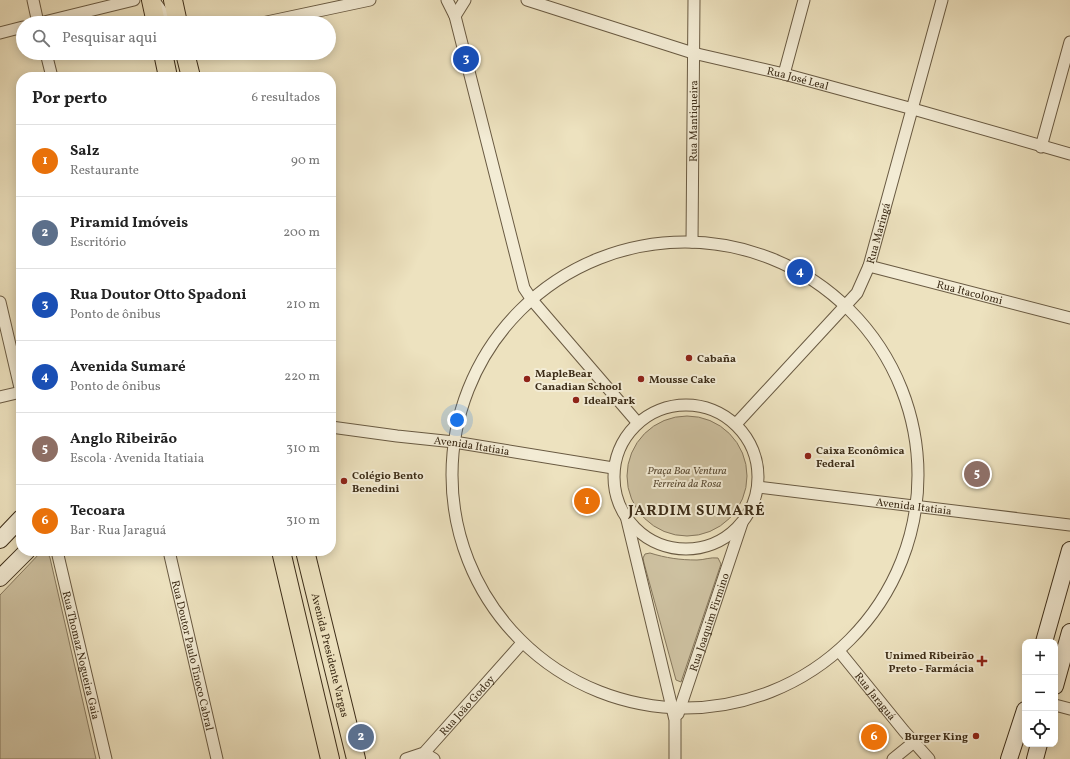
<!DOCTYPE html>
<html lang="pt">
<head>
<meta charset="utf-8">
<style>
  body { margin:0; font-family:Vollkorn,serif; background:#f6f6f6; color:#222 }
  .controls { position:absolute; right:12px; bottom:12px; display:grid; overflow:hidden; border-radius:8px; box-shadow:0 2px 10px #0003 }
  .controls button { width:36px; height:36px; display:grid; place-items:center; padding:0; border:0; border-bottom:1px solid #e0e0e0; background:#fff; color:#222; font:20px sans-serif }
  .you { position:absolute; left:457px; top:420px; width:14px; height:14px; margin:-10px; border:3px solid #fff; border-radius:50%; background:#1a73e8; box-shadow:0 0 0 6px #1a73e833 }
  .badge { display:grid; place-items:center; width:26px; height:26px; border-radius:50%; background:#8f2418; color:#fff; font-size:13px; font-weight:700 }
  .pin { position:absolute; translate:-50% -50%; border:2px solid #fff; box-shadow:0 1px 4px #0006 }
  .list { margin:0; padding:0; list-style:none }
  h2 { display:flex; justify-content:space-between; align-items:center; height:52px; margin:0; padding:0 16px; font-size:17px }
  h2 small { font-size:13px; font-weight:400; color:#767676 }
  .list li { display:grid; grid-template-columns:26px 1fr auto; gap:12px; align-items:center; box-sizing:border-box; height:72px; padding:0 16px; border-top:1px solid #e0e0e0 }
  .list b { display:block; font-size:15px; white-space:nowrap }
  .list p { margin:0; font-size:13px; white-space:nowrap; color:#767676 }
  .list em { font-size:13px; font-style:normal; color:#767676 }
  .icon { flex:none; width:22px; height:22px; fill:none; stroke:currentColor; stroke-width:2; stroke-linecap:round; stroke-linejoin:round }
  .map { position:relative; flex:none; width:1070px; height:759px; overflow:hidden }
  .search { position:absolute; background:#fff; box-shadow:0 2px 10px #0003; left:16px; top:16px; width:320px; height:44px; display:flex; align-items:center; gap:10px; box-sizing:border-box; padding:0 14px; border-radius:22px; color:#767676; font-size:15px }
  .panel { position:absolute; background:#fff; box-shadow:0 2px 10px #0003; left:16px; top:72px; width:320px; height:484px; border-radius:16px }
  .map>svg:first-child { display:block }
</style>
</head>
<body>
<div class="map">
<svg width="1070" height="759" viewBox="0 0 1070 759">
  <rect width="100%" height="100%" fill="#ede2bf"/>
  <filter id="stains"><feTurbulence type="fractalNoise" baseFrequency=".005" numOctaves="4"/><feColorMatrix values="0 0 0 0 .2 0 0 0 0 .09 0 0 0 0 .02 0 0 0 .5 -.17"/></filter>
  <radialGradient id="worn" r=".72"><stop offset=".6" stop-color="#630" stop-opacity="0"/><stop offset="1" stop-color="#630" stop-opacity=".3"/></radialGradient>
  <!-- green -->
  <g fill="#cfc3a3" stroke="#86785e">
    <circle cx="687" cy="476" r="60"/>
    <path d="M47,551L50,558L96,759H0V595L41,552Z"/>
    <path d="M650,553C666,558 680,560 697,560C704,560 710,557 718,558L721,564L681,682L676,680L644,563L643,558L645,554Z"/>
  </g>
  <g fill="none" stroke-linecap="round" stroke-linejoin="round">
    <!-- minor casing -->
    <g stroke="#695a42" stroke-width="13">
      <g id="minor">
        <path d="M33,0L38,23"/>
        <path d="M447,0L455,16L524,288L532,300L637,422"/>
        <path id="s1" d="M527,0L693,53L784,74L913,109L1070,154"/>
        <path d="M155,2L170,23"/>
        <path d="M455,16L465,0"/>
        <path d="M40,23L134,0"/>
        <path d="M262,23L370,0"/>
        <path d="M0,33L23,27"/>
        <path d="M46,53L52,77"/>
        <path d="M784,74L804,0"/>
        <path d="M1041,147L1070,42"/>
        <path id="s2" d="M692,242L694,0"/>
        <circle cx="685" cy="475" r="233"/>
        <path id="s3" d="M869,266L1070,318"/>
        <path d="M0,302L21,392"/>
        <path d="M0,397L21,392"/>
        <circle cx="686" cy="477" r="72"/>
        <path id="s4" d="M736,424L857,293L869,266L942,0"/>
        <path id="s5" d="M331,427L397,436L454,442L613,468"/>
        <path id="s6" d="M758,487L1070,525"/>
        <path d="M627,520L675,720V759"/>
        <path id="s7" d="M57,551L106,759"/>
        <path id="s8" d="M169,551L217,759"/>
        <path id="s9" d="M839,651L904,731L929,759"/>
        <path d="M1055,705L1070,709"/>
        <path id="s10" d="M678,714L742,523"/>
        <path d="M424,753L434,759"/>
        <path id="s11" d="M406,759L424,753L522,643"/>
        <path d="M893,759L914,742"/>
      </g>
    </g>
    <!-- secondary casing -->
    <g stroke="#3d2d18" stroke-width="18">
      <g id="secondary">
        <path d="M0,540L21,518"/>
        <path d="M0,578L27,551"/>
        <path d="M1044,642L1070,550"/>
        <path d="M1055,686L1070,632"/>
        <path d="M1009,759L1025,710"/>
        <path d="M1035,759L1039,744"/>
      </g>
    </g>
    <!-- primary casing -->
    <g stroke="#3d2d18" stroke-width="20">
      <g id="primary">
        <path d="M151,0L156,23"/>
        <path d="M173,0L178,23"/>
        <path d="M163,53L168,77"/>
        <path d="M185,53L191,77"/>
        <path d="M281,551L330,759"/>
        <path id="s12" d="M305,551L356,759"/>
      </g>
    </g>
    <!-- minor -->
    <use href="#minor" stroke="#f3ecd5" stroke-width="11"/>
    <!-- secondary -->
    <use href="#secondary" stroke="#f3ecd5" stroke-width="16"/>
    <!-- primary -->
    <use href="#primary" stroke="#ede2bf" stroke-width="18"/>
  </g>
  <!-- markers -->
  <g fill="#8f2418" stroke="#f3ecd5" stroke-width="1.5">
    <circle cx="689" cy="358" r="4"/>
    <circle cx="527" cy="379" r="4"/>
    <circle cx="641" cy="379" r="4"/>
    <circle cx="576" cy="400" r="4"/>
    <circle cx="808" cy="456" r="4"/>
    <circle cx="344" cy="481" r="4"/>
    <path d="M980 655h4v4h4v4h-4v4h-4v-4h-4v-4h4z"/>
    <circle cx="976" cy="736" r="4"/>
  </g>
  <g text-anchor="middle" stroke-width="4" stroke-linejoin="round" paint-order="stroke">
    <!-- street labels -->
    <g font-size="11" fill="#3d2d18" stroke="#f3ecd5">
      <text dy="4" stroke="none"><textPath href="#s1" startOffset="282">Rua José Leal</textPath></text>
      <text dy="4" stroke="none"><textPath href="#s2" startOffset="121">Rua Mantiqueira</textPath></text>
      <text dy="4" stroke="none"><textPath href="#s4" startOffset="242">Rua Maringá</textPath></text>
      <text dy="4" stroke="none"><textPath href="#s3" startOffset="104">Rua Itacolomi</textPath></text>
      <text dy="4" stroke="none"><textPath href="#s5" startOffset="142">Avenida Itatiaia</textPath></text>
      <text dy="4" stroke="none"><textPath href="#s6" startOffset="157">Avenida Itatiaia</textPath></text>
      <text dy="4" stroke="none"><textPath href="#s10" startOffset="97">Rua Joaquim Firmino</textPath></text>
      <text dy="4" stroke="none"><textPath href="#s7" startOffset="107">Rua Thomaz Nogueira Gaia</textPath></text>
      <text dy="4" stroke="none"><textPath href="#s8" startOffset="107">Rua Doutor Paulo Tinoco Cabral</textPath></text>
      <text dy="4" stroke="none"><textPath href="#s12" startOffset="107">Avenida Presidente Vargas</textPath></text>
      <text dy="4" stroke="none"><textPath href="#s9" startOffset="58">Rua Jaraguá</textPath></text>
      <text dy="4" stroke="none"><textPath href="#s11" startOffset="83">Rua João Godoy</textPath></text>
    </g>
    <!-- poi labels -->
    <g font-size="11" font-weight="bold" fill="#3d2d18" stroke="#f3ecd5" text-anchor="start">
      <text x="697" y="362">Cabaña</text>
      <text x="535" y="377">MapleBear<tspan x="535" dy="13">Canadian School</tspan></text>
      <text x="649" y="383">Mousse Cake</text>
      <text x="584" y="404">IdealPark</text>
      <text x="816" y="454">Caixa Econômica<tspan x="816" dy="13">Federal</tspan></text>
      <text x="352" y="479">Colégio Bento<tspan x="352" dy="13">Benedini</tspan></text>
      <text x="974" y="659" text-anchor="end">Unimed Ribeirão<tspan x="974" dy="13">Preto - Farmácia</tspan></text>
      <text x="968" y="740" text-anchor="end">Burger King</text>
    </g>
    <!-- park labels -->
    <g font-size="11" font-style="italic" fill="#5a4b34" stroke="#f3ecd5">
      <text x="687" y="474">Praça Boa Ventura<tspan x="687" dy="13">Ferreira da Rosa</tspan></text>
    </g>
    <!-- district labels -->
    <g font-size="15" font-weight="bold" letter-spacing="1" fill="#3d2d18" stroke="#f3ecd5">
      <text x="697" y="515">JARDIM SUMARÉ</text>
    </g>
  </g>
  <rect width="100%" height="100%" filter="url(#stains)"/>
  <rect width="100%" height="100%" fill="url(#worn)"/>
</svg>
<div class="controls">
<button>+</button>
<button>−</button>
<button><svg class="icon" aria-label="locate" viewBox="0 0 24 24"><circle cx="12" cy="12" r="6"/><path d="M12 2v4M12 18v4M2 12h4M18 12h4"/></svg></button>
</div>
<div class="you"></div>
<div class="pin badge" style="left:587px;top:501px;background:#e8710a">1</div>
<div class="pin badge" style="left:361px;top:737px;background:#5c6f8a">2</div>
<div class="pin badge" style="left:466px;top:59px;background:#1a4fb4">3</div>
<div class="pin badge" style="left:800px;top:272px;background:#1a4fb4">4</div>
<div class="pin badge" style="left:977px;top:474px;background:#8d6e63">5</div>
<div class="pin badge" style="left:874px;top:737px;background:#e8710a">6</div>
<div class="search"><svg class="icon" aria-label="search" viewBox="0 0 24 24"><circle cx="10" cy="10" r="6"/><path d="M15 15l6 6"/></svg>Pesquisar aqui</div>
<section class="panel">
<h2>Por perto<small>6 resultados</small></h2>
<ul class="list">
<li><span class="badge" style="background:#e8710a">1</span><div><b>Salz</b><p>Restaurante</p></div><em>90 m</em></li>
<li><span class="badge" style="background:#5c6f8a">2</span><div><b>Piramid Imóveis</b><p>Escritório</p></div><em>200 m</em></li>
<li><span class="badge" style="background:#1a4fb4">3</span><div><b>Rua Doutor Otto Spadoni</b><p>Ponto de ônibus</p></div><em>210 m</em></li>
<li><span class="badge" style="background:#1a4fb4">4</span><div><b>Avenida Sumaré</b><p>Ponto de ônibus</p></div><em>220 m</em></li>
<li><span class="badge" style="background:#8d6e63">5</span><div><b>Anglo Ribeirão</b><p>Escola · Avenida Itatiaia</p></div><em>310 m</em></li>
<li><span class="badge" style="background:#e8710a">6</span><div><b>Tecoara</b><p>Bar · Rua Jaraguá</p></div><em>310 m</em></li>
</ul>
</section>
</div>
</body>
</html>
